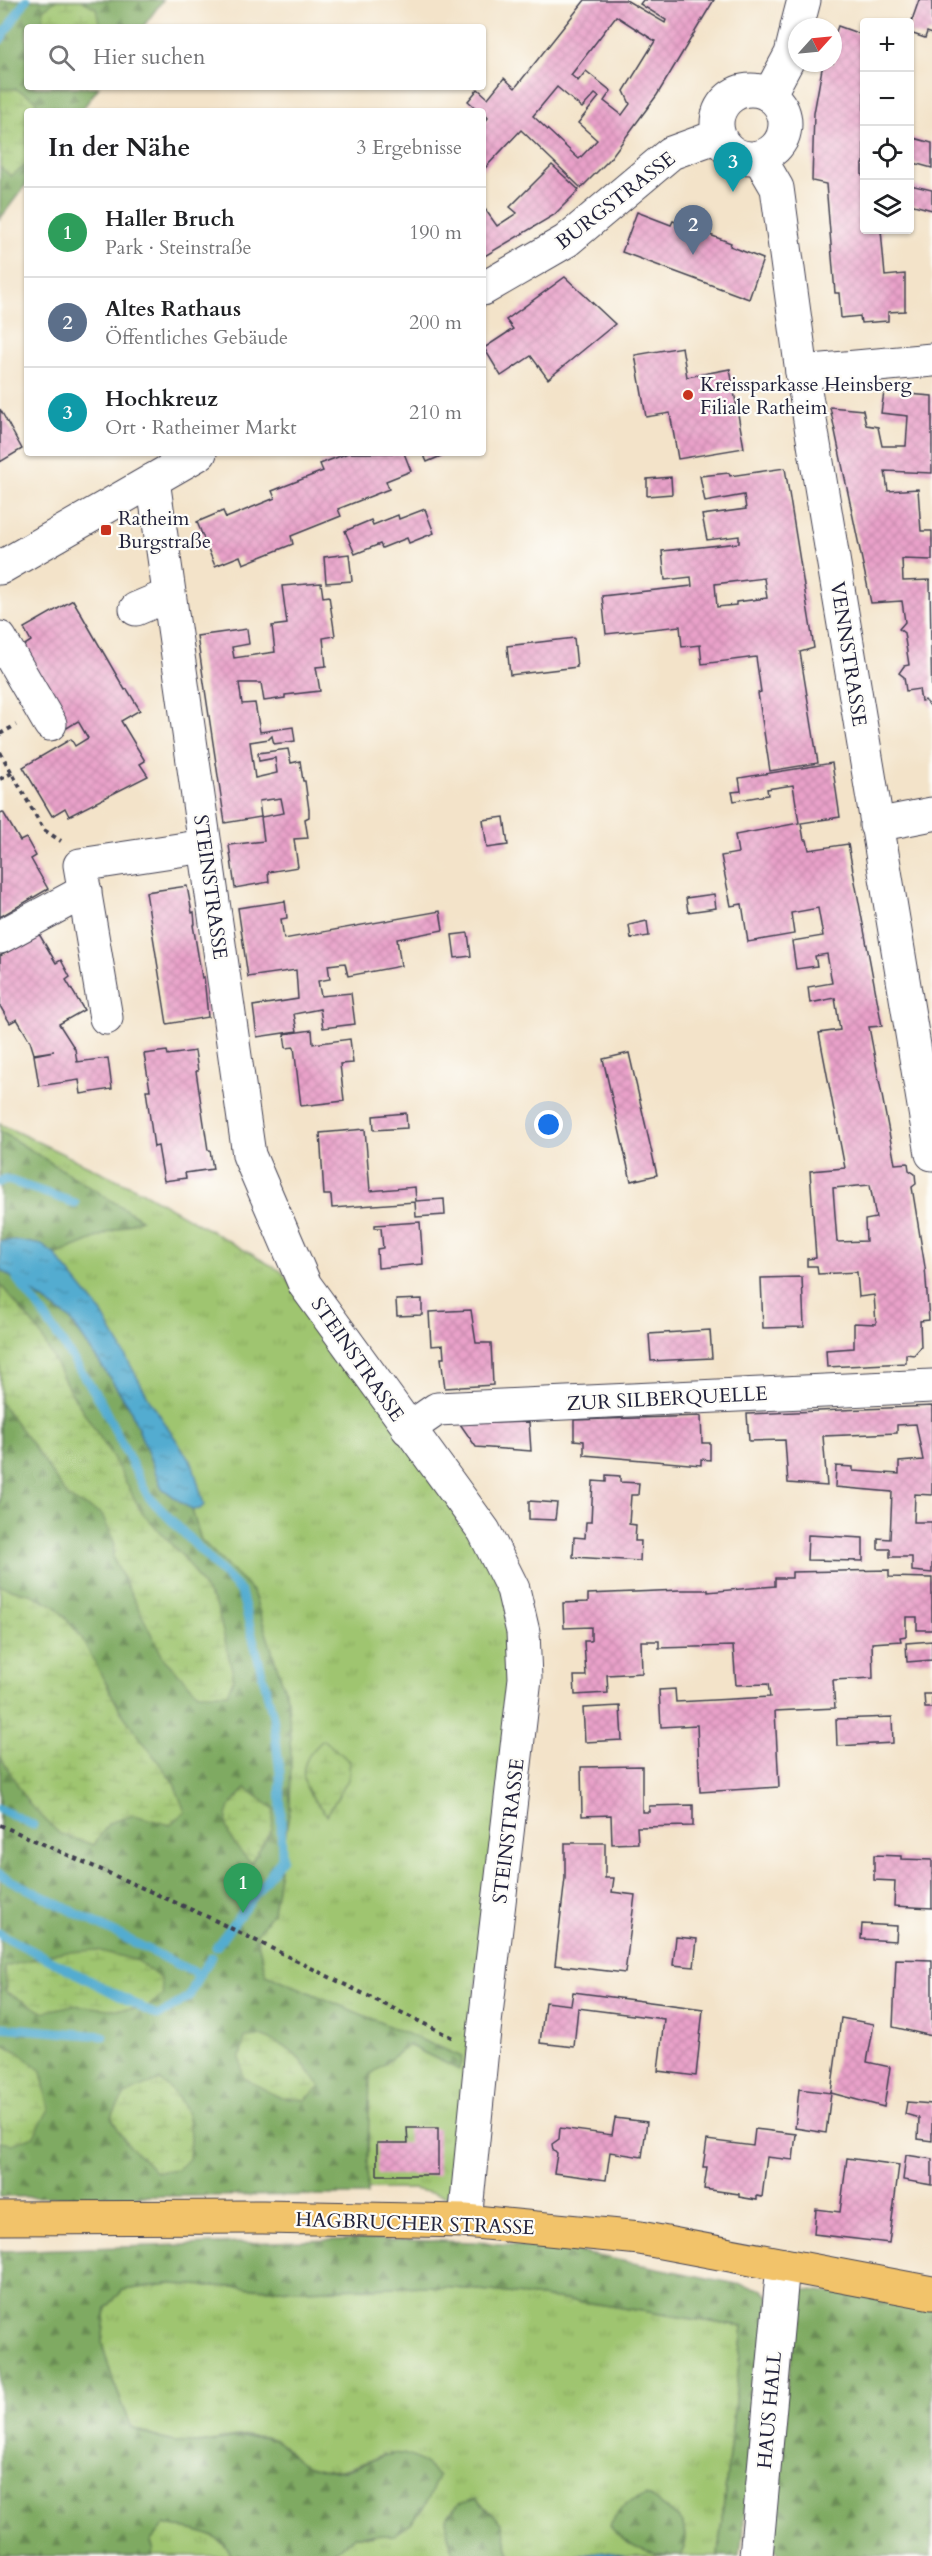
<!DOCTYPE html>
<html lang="de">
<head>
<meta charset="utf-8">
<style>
  body { margin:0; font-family:Cardo,serif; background:#f2f2f2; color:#202124 }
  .controls { position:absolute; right:18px; top:18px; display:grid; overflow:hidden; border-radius:6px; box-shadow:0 2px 4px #0004 }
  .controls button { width:54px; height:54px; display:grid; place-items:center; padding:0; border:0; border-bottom:2px solid #e0e0e0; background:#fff; color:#202124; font:30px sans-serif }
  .compass { position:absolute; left:788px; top:18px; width:54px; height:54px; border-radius:50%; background:#fff; box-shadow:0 2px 4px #0004; rotate:63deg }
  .you { position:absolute; left:549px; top:1125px; width:21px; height:21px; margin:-15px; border:4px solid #fff; border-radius:50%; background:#1a73e8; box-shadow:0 0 0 9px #1a73e833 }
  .badge { display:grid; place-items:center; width:39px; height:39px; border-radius:50%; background:#c8321e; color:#fff; font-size:20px; font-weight:700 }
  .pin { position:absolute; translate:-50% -50px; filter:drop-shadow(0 2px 3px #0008) }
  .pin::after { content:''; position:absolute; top:32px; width:21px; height:18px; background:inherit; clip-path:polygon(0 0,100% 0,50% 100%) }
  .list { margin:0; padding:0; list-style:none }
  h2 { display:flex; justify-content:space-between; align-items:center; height:78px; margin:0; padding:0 24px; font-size:26px }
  h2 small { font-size:20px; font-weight:400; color:#757577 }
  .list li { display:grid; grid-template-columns:39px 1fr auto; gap:18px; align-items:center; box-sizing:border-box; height:90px; padding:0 24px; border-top:2px solid #e0e0e0 }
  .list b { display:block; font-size:22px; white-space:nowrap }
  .list p { margin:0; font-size:20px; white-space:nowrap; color:#757577 }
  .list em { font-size:20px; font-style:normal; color:#757577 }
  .icon { flex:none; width:33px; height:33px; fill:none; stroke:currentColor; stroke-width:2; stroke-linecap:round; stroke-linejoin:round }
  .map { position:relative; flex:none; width:932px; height:2556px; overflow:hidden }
  .search { position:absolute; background:#fff; box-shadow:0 2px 4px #0004; left:24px; top:24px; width:462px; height:66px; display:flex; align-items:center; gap:15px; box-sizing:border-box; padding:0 21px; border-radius:6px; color:#757577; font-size:22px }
  .panel { position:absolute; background:#fff; box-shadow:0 2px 4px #0004; left:24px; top:108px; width:462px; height:348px; border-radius:6px }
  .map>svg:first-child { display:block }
</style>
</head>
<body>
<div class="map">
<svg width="932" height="2556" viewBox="0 0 932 2556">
  <defs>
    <pattern id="grass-tufts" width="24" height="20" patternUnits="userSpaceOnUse" patternTransform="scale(1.5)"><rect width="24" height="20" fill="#9fc56f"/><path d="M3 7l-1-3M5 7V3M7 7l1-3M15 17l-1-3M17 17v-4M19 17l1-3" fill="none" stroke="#89a961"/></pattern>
    <pattern id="forest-firs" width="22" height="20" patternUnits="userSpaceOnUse" patternTransform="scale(1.5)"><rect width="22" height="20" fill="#7faa62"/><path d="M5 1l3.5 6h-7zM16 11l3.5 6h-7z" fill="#688a52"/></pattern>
    <pattern id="wetland-marsh" width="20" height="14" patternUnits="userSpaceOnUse" patternTransform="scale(1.5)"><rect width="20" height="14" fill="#9fc56f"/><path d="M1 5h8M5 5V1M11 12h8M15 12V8" fill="none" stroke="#89a961"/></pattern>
    <pattern id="water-ripples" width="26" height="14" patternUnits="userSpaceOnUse" patternTransform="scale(1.5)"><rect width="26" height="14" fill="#52acd0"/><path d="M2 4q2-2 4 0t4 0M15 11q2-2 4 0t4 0" fill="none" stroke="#448caa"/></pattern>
    <pattern id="building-cross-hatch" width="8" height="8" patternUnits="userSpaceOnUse" patternTransform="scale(1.5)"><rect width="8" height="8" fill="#e9a1c9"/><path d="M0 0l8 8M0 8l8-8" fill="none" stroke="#c88aae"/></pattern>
  </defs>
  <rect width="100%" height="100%" fill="#fdfcf7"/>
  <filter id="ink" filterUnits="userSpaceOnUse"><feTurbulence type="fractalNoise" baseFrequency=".0167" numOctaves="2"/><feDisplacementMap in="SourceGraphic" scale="12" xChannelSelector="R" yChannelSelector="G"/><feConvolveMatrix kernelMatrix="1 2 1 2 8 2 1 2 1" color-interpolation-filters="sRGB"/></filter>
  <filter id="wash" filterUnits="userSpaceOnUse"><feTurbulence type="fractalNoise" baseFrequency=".008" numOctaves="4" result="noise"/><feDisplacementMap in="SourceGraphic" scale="24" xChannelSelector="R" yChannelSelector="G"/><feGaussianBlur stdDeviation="1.35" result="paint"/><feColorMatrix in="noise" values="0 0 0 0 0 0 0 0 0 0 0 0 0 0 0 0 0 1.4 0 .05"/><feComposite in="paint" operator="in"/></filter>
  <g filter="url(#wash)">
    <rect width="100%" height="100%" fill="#f3e3c9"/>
    <!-- grass -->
    <g fill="url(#grass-tufts)" stroke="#607455" stroke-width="1.5">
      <path d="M0,1124L141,1191L281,1271L484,1540L521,1637L449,2197L413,2189L0,2193Z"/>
      <path d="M169,2284L298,2290L428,2286L491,2291L598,2304L743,2327L718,2556H627L601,2551L574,2556H329L354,2536L373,2537L384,2454C358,2466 327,2480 300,2463C291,2456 284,2442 272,2439C245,2430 217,2443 190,2443C170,2443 150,2435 132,2428L113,2381L102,2343L106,2308L123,2290Z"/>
      <path d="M165,2524C191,2532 219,2529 232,2556H151L153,2551L150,2542Z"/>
    </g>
    <!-- forest -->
    <g fill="url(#forest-firs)" stroke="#50664e" stroke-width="1.5">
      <path d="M0,0H163L143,27H27V87H99L81,111H27V183L0,219Z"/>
      <path d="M0,1131L141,1219L55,1255C38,1241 21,1241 0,1241Z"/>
      <path d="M0,1269L70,1319L129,1406L162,1488L192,1510L201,1540L253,1592L288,1700L291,1756L290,1808L273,1912L256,1934L266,1974L462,2057L459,2070L408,2045L370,2075L367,2195L0,2197Z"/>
      <path d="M364,2239L477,2242L563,2249L762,2289L769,2296L740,2556H718L743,2327L598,2304L491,2291L428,2286L298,2290L169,2284L123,2290L106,2308L102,2343L113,2381L132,2428C150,2435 169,2443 189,2443C217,2444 243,2432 271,2439C282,2441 291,2455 299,2462C304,2466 314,2468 321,2470C371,2480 388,2424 438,2476L425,2506L411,2523L395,2535L354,2536L329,2556H232C219,2529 191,2532 165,2524L150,2542L153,2551L151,2556H0V2251Z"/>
      <path d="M796,2288L932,2306V2556H780L766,2539L774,2461L792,2354Z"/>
      <path d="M646,2495C669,2510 699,2524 680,2556C652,2556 627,2549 610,2526C618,2509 627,2499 646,2495Z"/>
      <path d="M476,2499L502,2524L510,2556H454L447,2531L446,2519L458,2504Z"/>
    </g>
    <!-- wetland -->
    <g fill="url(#wetland-marsh)" stroke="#607455" stroke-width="1.5">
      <path d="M57,0H81L96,8L100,27H42L44,9Z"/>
      <path d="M0,89H16L35,99L37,111H27V164L11,176L0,167Z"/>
      <path d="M0,1284L39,1332L69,1389L112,1456L142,1513L184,1558L217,1607L234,1678L227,1693H198L164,1659L113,1558L114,1542L102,1514L69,1499L32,1444L0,1402Z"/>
      <path d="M0,1586L33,1595L55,1606L80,1635L121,1712L174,1783L185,1812L170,1825L134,1815L109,1823L94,1845L60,1834L29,1804L0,1756Z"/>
      <path d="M323,1740L350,1761L348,1780L327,1815C313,1800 296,1781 307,1759C310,1752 318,1745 323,1740Z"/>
      <path d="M246,1788L274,1809L272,1829L251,1863C236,1848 219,1830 230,1807C233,1801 242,1794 246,1788Z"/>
      <path d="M97,1950L138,1961L161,1979L163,1995L145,2009H109L73,2005L43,2012L6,1992L5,1967L55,1953Z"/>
      <path d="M260,2036C294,2048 300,2058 320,2087L305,2100L281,2098L243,2078L240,2057L245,2037Z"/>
      <path d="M0,2042L20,2053L41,2071L49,2109L34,2136L12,2144L0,2142Z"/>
      <path d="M160,2080C190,2104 192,2122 189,2159L177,2169L156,2172L126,2142L111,2117L125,2094Z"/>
    </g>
    <!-- water -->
    <g fill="url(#water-ripples)" stroke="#3a6786" stroke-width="1.5">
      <path d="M0,1241H20L42,1245L55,1255L101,1312L151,1402L193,1465L204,1505L200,1509L192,1510L162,1488L129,1406L70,1319L0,1269Z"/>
      <path d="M601,2551L627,2556H574Z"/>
    </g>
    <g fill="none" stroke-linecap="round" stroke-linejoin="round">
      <!-- stream -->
      <g stroke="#52acd0" stroke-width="9">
        <path d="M0,40L26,0"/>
        <path d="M0,1182L5,1179L75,1203"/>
        <path d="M17,1279L42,1312L101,1402L148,1496L241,1592L273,1716L280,1773L282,1858L216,1947"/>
        <path d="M0,1809L33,1825"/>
        <path d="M0,1875L199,1975L212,1957"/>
        <path d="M0,1934L158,2016L189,1997L199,1975"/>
        <path d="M0,2027L103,2036"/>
      </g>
    </g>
    <g id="blocks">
      <!-- building -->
      <g fill="url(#building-cross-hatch)" fill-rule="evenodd">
        <path d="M585,0H626L665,23L666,20L640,4L643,0H714L657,95L609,160L581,188L521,130L483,170V124L488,118L483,111H479L468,101L478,89L488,98L504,78L515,88ZM616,16L655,41L624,91L630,104L622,115L604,101L611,91L586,71L578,81L571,75ZM557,87L582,108L595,94L599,97L578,123L597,140L579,159L533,116Z"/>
        <path d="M919,0H932V34L927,32L925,38L910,33V26Z"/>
        <path d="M838,26L863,35L864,31V164H862V175H864V230H881L885,276L905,274V311L888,312V321L861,323L860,316L841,318L839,293H835L826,184L812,181L814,113L823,63H833V40Z"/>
        <path d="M910,137L932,143V168L910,162Z"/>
        <path d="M552,165L579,190L554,215L483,257V210L485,209L497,226L517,213L510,207Z"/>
        <path d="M910,185L932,190V210L910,204Z"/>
        <path d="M637,212L671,225L673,221L731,243L730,246L763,259L749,299L622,252Z"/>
        <path d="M565,277L615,324L548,379L531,356L501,376L484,348L513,329L506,320Z"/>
        <path d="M682,347L687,377L730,369L744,448L678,459L670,413L646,417L635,355Z"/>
        <path d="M884,392L932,396V473L885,471L888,491L918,489L921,531H932V560L902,559L903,581L930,580L932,708L925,700L921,701L919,689L906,691L904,677L899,673L904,666L909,665L904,633L899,629L905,622L902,601L871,603L830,407L863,410L866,425L878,427L882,446H906L908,416L881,413Z"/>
        <path d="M0,409L22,449L0,462Z"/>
        <path d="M348,453H404L411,471L386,481L389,489L338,509L341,516L291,536L293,544L243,564L240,556L215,566L197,522L223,511L226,518L275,498L272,491L323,471L320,464Z"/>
        <path d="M423,453H440L441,456L427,462Z"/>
        <path d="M785,468L814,648L800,652L818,763L770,771L758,693L761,692L756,657L702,664L700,645L682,647L680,626L606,634L602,596L692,586L691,577L665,580L662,551L739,543V536L707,540L702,515L746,509L744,495L705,502L700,476L729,473L730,476ZM764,578L767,598L736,602V605L717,607L715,584Z"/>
        <path d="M671,477L672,494L647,496V479Z"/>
        <path d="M425,509L434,533L409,543L407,538L382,548L380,544L355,554L345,531L371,520L373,525L398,515L399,519Z"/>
        <path d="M349,554L352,581L326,583L324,557Z"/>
        <path d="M321,583L323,597L329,596L335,636L323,638L326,666L316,667L320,691L285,695V698L264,701L261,683H239L242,704L255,703L260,732L293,727L295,741L274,744L272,736L269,739L250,742L255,778L277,773L275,758L259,761L258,753L288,749L291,763L300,761L303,781H305L309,810V817L305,819L308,838L294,839L298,867L268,872L269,882L235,888L229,845L264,841L261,817L284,813L281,798L259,801L261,817L225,823L197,636L247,629L249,644L232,647L234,658L275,652L272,626L287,624L282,586Z"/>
        <path d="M73,600L125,690L127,689L140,710L121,721L145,761L140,764L148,776L69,816L65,808L52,816L23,767L71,739L75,746L88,738L78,721L67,728L20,648L31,641L24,628Z"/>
        <path d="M574,638L577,667L510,675L507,646Z"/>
        <path d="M832,763L840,817L801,823L804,840H807L809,850L848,844L882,1026L869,1027L895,1164L908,1163L909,1170L915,1174L916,1184L912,1187L925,1267L929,1320L920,1321L921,1347L914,1355L906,1354V1363L827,1367L826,1350L854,1348V1323L876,1324L874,1295L859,1297L857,1272L818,1274L817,1266H807V1259L816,1258L810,1171L845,1168L819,1033L840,1030L835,998L810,1003L808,987L832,983L827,954L815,956L817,966L796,969L792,941L823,936L818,908L791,913L794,934L748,942L742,904L731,906L721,856L738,853L735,835L799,823L793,785L767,789L768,795L734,801L732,792L741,791L739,778ZM870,1185L876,1218L865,1220L866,1241L837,1242L833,1188Z"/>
        <path d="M3,812L20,841L26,838L36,856L31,859L48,889L0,917V813Z"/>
        <path d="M504,817L508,845L487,848L483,820Z"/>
        <path d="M187,886L192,913L194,912L195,924L193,925L202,978L204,977L208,1017L167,1024L146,892Z"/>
        <path d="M714,894L716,908L688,912L686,898Z"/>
        <path d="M285,901L287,918L281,919L284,939L440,911L443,930L397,939L401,966L348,976L345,963L328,965L330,979L318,981L321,996L351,993L355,1024L323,1028L320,1009L294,1014L297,1031L257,1037L253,1006L298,999L296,970L248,977L238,908Z"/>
        <path d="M647,921L649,936L631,939L629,925Z"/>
        <path d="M468,933L471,956L455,958L452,935Z"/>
        <path d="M39,934L56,963L61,960L70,977L66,980L84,1010L59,1024L75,1049L77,1062L108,1058L112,1089L81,1094L79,1080L39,1086L34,1055L54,1051L34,1054L30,1041L17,1019L10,1023L0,1006V956Z"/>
        <path d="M312,1030L313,1044L350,1039L353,1063L340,1064L344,1101L301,1106L294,1047L286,1048L284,1034Z"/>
        <path d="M167,1051L168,1055L195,1051L198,1071H196L208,1150H210L213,1169L185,1173L186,1178L164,1181L158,1146L154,1147L146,1090H150L144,1054Z"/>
        <path d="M629,1053L657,1175L631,1181L603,1059Z"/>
        <path d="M406,1113L407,1128L374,1130L373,1116Z"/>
        <path d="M365,1129L370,1191L415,1187L416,1201L444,1199L445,1215L416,1217L415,1202L332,1208L331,1195H324L320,1133Z"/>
        <path d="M420,1222L423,1264L378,1268L377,1249L383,1248L381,1228H375V1225Z"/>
        <path d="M802,1277L804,1327L763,1328L761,1278Z"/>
        <path d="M422,1299V1315L397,1316L396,1300Z"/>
        <path d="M471,1310L476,1343H491L493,1385L445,1388L441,1358H444L443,1345L431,1346L429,1312Z"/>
        <path d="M710,1330L712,1358L651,1361L649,1334Z"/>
        <path d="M932,1406V1495L915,1494L914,1522H932V1573L912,1571V1557H890V1549H878V1538L890,1539L892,1492L835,1487L836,1466L853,1467V1471L899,1474V1462L923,1460L916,1424L897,1425V1433L823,1436L827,1486L788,1483L785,1440L749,1441L747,1414Z"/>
        <path d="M701,1416L702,1443H710V1460L701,1459V1465L584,1455V1441L574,1440V1420Z"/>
        <path d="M529,1422L531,1451L476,1447L460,1424Z"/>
        <path d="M606,1475L620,1476V1482L639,1483L638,1495H631L629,1524L636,1525L635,1541H641L640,1561L573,1557L574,1537L585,1538L586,1522H591L593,1481L606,1482Z"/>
        <path d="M529,1501L557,1503L555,1520L529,1519Z"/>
        <path d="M808,1535L863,1538V1561L807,1560Z"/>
        <path d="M889,1570V1577L932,1578V1630H917V1617H906V1636L900,1637L901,1641L872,1643L873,1678L833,1680L835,1708L775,1711L779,1787L700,1792L697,1725L661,1727L659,1690L675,1689L676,1702L770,1697L768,1684L736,1685L733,1646L659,1648V1641H641L642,1673L607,1675L608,1693L575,1695L574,1676H586L584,1641H591V1627L564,1628L563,1603L588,1602V1594L680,1590H708V1592L775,1586V1578H792V1572Z"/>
        <path d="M932,1641V1660L907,1662L906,1643Z"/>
        <path d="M924,1694H932V1708H925Z"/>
        <path d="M620,1706L622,1740L585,1742L583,1708Z"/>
        <path d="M892,1717L893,1743L837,1746L836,1719Z"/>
        <path d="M642,1766V1812H649V1806L693,1805V1826L637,1827L638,1843L612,1844L611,1815L582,1816L581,1767Z"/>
        <path d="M565,1843H605V1878H614L612,1892L635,1895L625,1973L555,1965L565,1878Z"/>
        <path d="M874,1855L901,1856V1859L932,1860V1908L894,1906L895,1881L874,1880Z"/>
        <path d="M862,1924L897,1926L896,1941L861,1939Z"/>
        <path d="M676,1937L697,1939L694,1967L673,1965Z"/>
        <path d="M896,1959L932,1960V2036L893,2027Z"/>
        <path d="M573,1992L703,2009L696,2076L658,2071L664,2019L578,2008L574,2047L540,2043L545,2002L571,2005Z"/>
        <path d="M841,2018L874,2024L867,2062L890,2067L884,2107L831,2093L826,2133L795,2128L799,2089L831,2093Z"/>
        <path d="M907,2102L932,2104V2141L918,2139L919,2118L905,2114Z"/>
        <path d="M615,2118L647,2122L642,2157L610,2152L606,2180L554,2173L557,2154L553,2150L552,2144L559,2139L560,2128L612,2135Z"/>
        <path d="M407,2128H438V2175H377V2143H408Z"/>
        <path d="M755,2129L796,2134L793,2160L767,2157L762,2197L757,2196V2200L739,2197V2194L704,2189L707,2167H703L707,2140L753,2146Z"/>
        <path d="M906,2155L932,2159V2185L903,2180Z"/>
        <path d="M847,2158L899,2165L889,2243L814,2234L816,2209L840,2212Z"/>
      </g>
    </g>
  </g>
  <g filter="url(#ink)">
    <use href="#blocks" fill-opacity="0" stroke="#413f50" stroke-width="1.5"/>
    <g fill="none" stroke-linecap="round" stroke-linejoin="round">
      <!-- minor casing -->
      <g stroke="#413f50" stroke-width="35">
        <g id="minor">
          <path d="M797,27L804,0"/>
          <circle cx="751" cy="124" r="34"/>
          <path d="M769,95L791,54L797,29"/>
          <path d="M759,157L777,188L802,372L932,1154"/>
          <path d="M483,289L566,241L671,153L718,136"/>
          <path d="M802,372L932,360"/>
          <path d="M153,480L249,1155L305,1285L484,1531L513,1589L523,1632L525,1678L482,2049L465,2221"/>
          <path d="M0,568L200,453"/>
          <path d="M136,609L169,595"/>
          <path d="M0,638L50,724"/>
          <path d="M876,825L932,814"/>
          <path d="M0,937L85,891"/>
          <path d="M106,1018L80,865L205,846"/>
          <path d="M408,1429L437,1409L932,1386"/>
          <path d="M756,2556L783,2265"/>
        </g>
      </g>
      <!-- major casing -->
      <g stroke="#413f50" stroke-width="35">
        <path id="major" d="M0,2218L263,2217L465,2221L640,2238L932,2293"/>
      </g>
      <!-- path -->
      <g stroke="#413f50" stroke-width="4" stroke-dasharray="4.5 4.5" stroke-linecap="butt">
        <path d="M0,734L16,725"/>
        <path d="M0,752L44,830L61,841"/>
        <path d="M0,779L12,773"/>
        <path d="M0,1825L208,1917L453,2038"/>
      </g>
      <!-- minor -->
      <use href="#minor" stroke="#fff" stroke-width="33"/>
      <!-- major -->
      <use href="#major" stroke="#f2c36a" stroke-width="33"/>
    </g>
  </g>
  <!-- markers -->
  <g fill="#c8321e" stroke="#fdfcf7" stroke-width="2">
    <circle cx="688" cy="395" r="6"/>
    <rect x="100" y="524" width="12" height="12" rx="3"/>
  </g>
  <g text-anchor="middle" stroke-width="4.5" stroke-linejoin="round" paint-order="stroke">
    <!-- street labels -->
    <g font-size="20" fill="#22223b" stroke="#fdfcf7">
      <text transform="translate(615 200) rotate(-38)" y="7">BURGSTRASSE</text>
      <text transform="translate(849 654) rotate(81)" y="7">VENNSTRASSE</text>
      <text transform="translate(211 887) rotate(82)" y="7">STEINSTRASSE</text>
      <text transform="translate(358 1359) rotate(55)" y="7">STEINSTRASSE</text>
      <text transform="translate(667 1398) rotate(-3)" y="7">ZUR SILBERQUELLE</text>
      <text transform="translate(508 1831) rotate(-83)" y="7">STEINSTRASSE</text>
      <text transform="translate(415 2223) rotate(2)" y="7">HAGBRUCHER STRASSE</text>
      <text transform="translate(769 2410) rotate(-85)" y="7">HAUS HALL</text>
    </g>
    <!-- poi labels -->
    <g font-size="20" fill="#22223b" stroke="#fdfcf7" text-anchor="start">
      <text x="700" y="391">Kreissparkasse Heinsberg<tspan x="700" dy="23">Filiale Ratheim</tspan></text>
      <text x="118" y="525">Ratheim<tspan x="118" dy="23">Burgstraße</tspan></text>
    </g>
  </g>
</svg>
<div class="controls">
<button>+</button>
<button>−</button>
<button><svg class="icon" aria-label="locate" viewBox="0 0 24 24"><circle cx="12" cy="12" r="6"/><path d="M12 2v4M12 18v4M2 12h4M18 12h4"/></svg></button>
<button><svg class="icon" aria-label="layers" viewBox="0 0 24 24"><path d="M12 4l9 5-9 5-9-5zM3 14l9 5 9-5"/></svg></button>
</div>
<svg class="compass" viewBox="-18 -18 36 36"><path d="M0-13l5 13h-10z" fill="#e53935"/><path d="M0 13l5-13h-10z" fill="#757577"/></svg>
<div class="you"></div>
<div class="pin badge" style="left:243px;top:1913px;background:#2e9e5b">1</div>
<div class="pin badge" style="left:693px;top:255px;background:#5c6f8a">2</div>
<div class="pin badge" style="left:733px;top:192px;background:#0f9aa8">3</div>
<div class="search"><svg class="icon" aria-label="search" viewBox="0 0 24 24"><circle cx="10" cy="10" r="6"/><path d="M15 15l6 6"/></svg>Hier suchen</div>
<section class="panel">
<h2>In der Nähe<small>3 Ergebnisse</small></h2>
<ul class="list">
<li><span class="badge" style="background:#2e9e5b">1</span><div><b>Haller Bruch</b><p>Park · Steinstraße</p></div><em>190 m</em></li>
<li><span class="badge" style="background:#5c6f8a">2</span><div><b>Altes Rathaus</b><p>Öffentliches Gebäude</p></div><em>200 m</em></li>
<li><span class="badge" style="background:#0f9aa8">3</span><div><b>Hochkreuz</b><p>Ort · Ratheimer Markt</p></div><em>210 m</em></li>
</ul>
</section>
</div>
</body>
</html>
